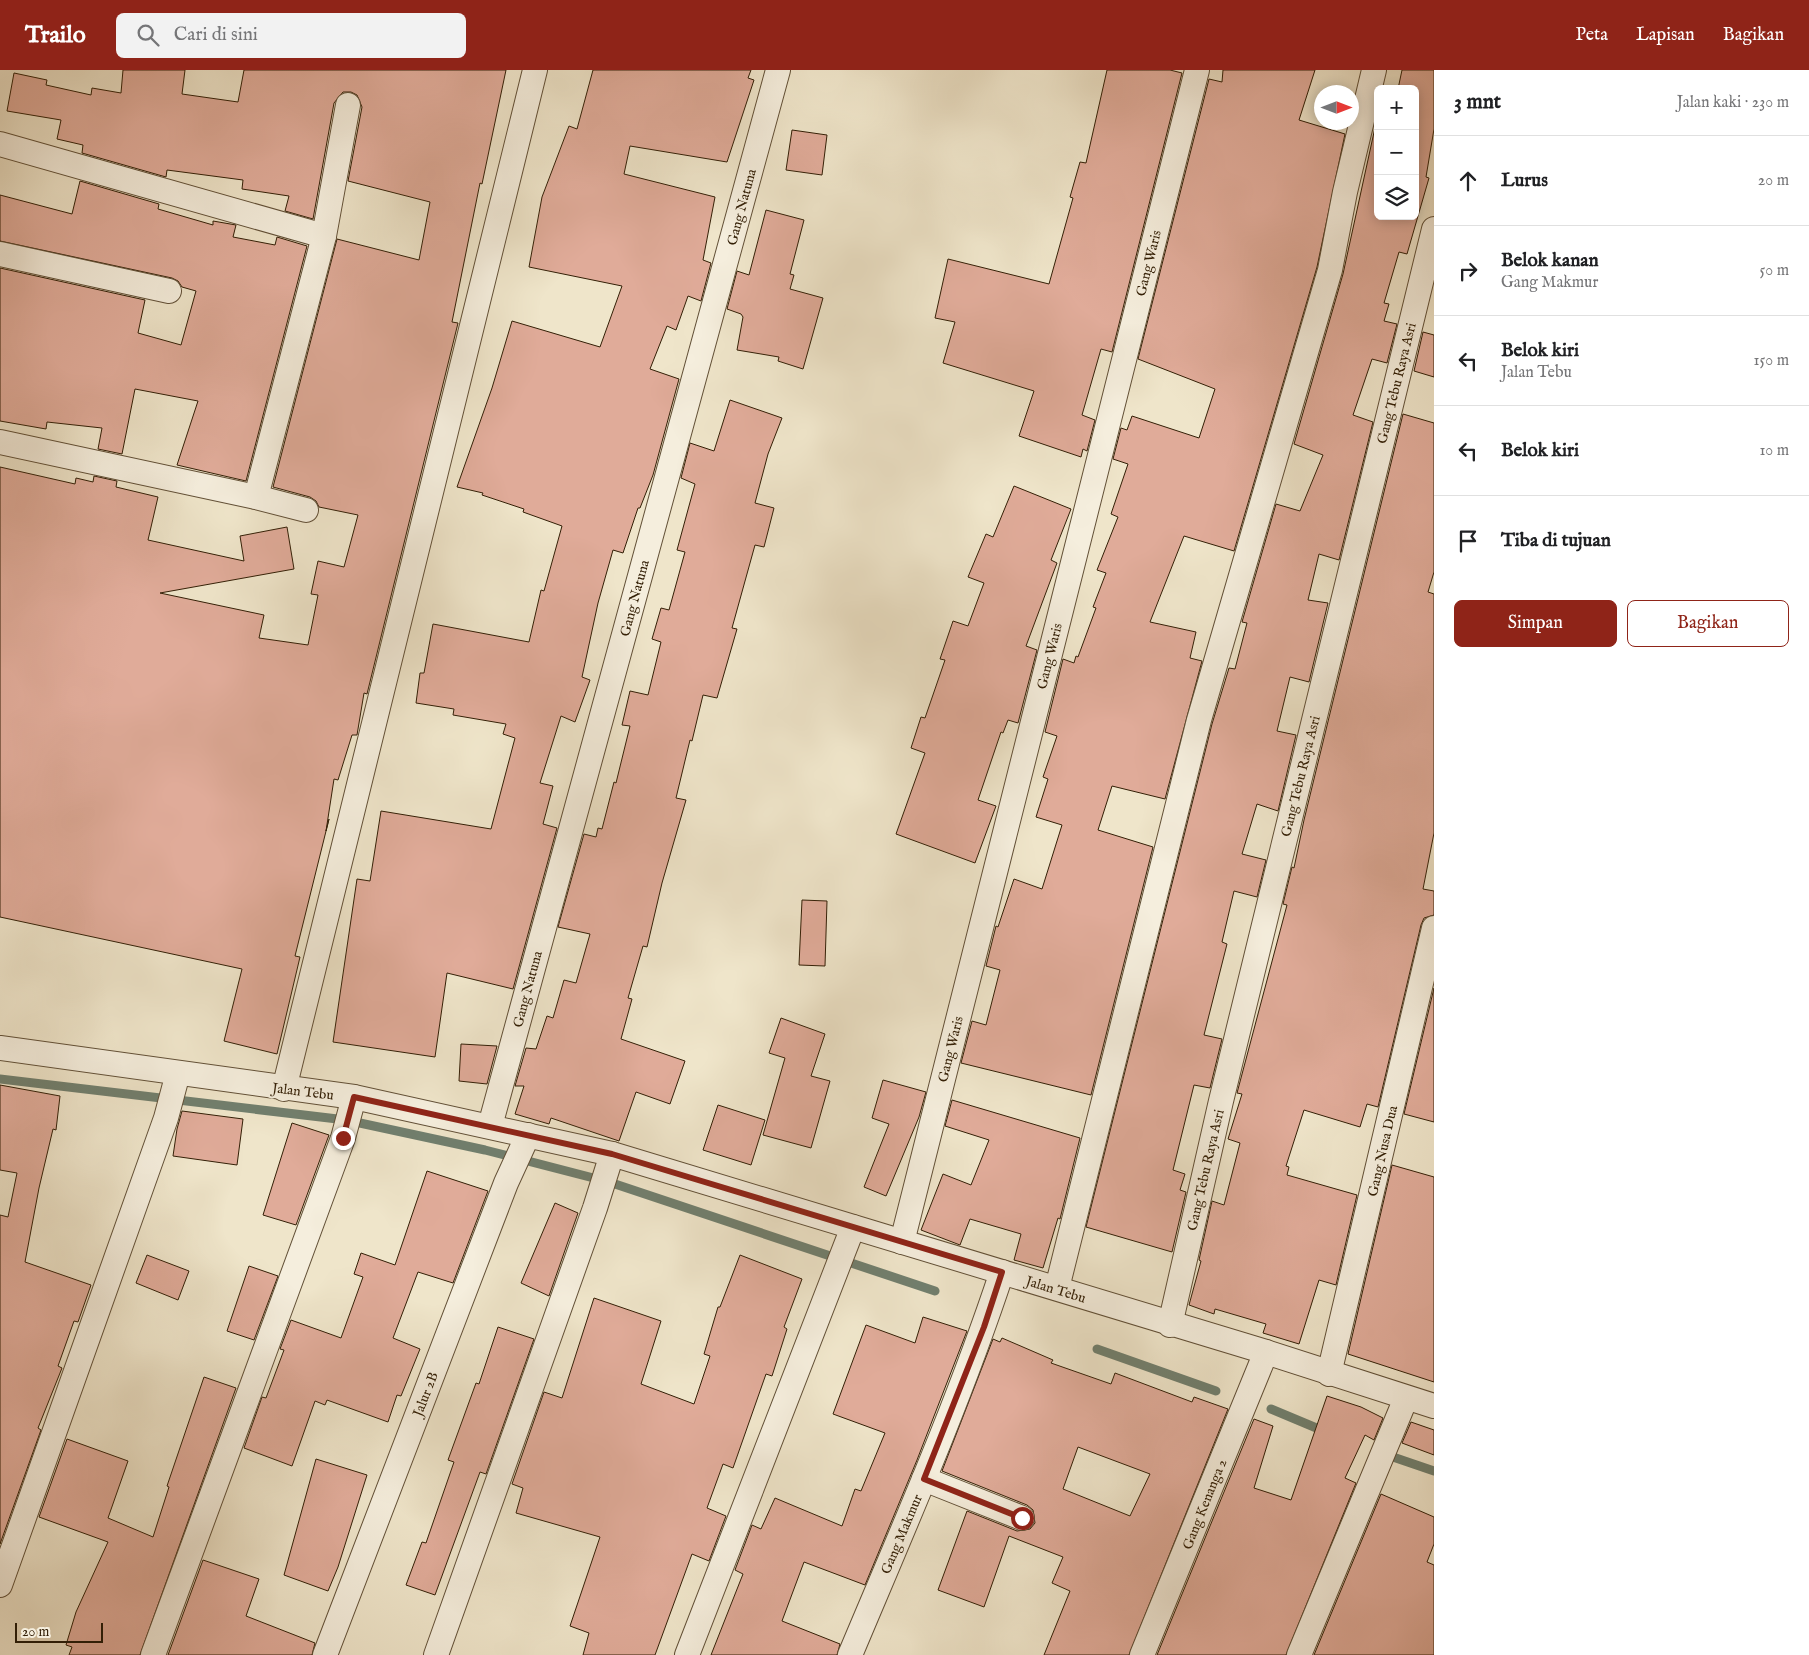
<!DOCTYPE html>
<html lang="id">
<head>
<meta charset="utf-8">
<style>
  body { margin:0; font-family:"IM FELL English",serif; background:#f2f2f2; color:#202124 }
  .controls { position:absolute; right:15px; top:15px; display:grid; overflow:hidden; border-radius:8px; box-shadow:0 2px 12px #0003 }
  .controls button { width:45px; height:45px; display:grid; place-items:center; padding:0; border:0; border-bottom:1px solid #e0e0e0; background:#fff; color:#202124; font:25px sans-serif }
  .compass { position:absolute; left:1314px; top:15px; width:45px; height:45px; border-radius:50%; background:#fff; box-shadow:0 2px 12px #0003; rotate:90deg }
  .scale { position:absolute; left:15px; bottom:12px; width:88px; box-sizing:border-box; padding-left:5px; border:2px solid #331f06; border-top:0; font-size:14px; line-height:18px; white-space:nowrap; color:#331f06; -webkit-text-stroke:4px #f5eedd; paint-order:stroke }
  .stop { position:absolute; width:15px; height:15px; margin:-11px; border:4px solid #8f2418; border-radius:50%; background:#fff }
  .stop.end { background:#8f2418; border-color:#fff; box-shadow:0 1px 5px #0008 }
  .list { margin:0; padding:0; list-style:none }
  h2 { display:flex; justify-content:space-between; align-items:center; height:65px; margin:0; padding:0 20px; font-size:21px }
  h2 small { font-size:16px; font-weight:400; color:#757577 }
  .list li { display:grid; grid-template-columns:32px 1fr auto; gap:15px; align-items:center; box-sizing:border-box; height:90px; padding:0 20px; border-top:1px solid #e0e0e0 }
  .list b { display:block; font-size:19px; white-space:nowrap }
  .list p { margin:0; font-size:16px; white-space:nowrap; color:#757577 }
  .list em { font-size:16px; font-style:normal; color:#757577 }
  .actions { display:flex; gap:10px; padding:15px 20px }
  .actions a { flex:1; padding:11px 0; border:1px solid #8f2418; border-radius:8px; text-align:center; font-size:18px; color:#8f2418 }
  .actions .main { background:#8f2418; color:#fff }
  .icon { flex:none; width:28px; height:28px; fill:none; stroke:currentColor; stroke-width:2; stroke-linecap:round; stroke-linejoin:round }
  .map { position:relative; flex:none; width:1434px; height:1585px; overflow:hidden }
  header { display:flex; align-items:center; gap:30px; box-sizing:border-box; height:70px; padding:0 25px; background:#8f2418; color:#fff }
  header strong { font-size:24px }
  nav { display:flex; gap:28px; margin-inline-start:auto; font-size:18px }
  .search { width:350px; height:45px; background:#f2f2f2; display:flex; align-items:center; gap:12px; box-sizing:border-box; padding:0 18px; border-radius:8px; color:#757577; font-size:19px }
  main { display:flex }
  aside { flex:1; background:#fff }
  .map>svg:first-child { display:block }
</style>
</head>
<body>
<header>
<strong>Trailo</strong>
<div class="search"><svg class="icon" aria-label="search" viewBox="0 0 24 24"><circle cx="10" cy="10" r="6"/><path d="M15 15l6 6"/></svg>Cari di sini</div>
<nav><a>Peta</a><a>Lapisan</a><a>Bagikan</a></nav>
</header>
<main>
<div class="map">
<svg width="1434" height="1585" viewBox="0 0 1434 1585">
  <rect width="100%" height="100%" fill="#efe5ca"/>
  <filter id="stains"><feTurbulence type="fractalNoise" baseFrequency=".004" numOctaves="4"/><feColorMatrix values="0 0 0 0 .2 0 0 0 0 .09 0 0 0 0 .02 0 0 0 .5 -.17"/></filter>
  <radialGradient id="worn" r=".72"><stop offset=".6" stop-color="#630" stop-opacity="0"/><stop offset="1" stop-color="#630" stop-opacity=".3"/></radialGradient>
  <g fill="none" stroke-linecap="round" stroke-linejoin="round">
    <!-- stream -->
    <g stroke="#717f6e" stroke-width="9">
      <path d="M0,1009L346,1050L485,1080L609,1112L935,1221"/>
      <path d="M1097,1279L1216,1321"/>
      <path d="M1271,1339L1326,1362"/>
      <path d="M1393,1387L1434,1401"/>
    </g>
  </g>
  <!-- building -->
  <g fill="#e0ab99" stroke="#331f06" fill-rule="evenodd">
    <path d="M123,0H185L182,24L238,32L244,0H506L482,114L480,113L452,252L458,253L367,624L364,623L357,665H352L338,710L334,709L326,761L329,749L295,886L300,887L277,984L224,971L242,899L0,847V397L75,414L76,408L93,412L94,406L117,411L116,417L158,427L148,470L244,491L240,466L287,457L294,499L160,523L264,545L259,568L308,575L318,525L311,524L318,491L344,497L358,445L319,437L316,431L310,427L273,417L337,169L419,190L430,132L348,111L362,37L357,25L351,22H343L334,33L313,149L285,141L289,126L242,119L243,110L167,100L166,107L82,83L83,75L57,69L61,50L7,41L14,3L47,10L46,15L91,25L92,18L121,23Z"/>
    <path d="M593,0H751L748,8L754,10L727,92L630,76L624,104L715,127L703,190L711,193L701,231L688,226L676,260L667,256L650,299L679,309L653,405L640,438H638L623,483L613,480L598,533L582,607L590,610L575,652L561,646L540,713L553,716L543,754L557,758L513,919L447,903L435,987L333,972L357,809L370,811L381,741L491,759L515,668L503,664L506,654L453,645L454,639L416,633L420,603H424L433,554L529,572L541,520L544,521L562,456L523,442L524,439L482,425L483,423L457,417L492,318L512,251L600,277L622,216L529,197L542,127L569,56L577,59Z"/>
    <path d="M1107,0H1170L1182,3L1112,282L1101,279L1082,345L1095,350L1087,381L1083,379L1081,387L1019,366L1034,321L943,293L955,252L935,248L948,189L1049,214L1073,128L1070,127L1080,92L1086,93Z"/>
    <path d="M1223,0H1315L1299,50L1345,64L1317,197L1234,481L1184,466L1150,552L1196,562L1190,588L1202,591L1165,729L1112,716L1098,760L1153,777L1091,1025L961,993L972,951L986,955L1000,900L986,896L996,856L998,857L1014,809L1042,819L1062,755L1036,747L1048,709L1043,707L1057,666L1045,662L1063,589L1074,593L1076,586L1078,587L1096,538L1093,537L1106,503L1097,500L1118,447L1111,444L1128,394L1113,389L1121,358L1127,360L1132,346L1199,368L1215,319L1138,289L1209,9L1222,12Z"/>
    <path d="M1402,0H1434V59L1426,107L1429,108L1407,184L1399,182L1384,233L1389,234L1384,251L1397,254L1387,293L1372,289L1353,345L1373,352L1339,490L1319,484L1308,530L1328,533L1309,612L1290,607L1277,661L1296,665L1278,741L1257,734L1242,784L1266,790L1257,827L1234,821L1222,872L1227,874L1204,965L1222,969L1210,1018L1194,1015L1173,1100L1185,1104L1180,1120L1186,1122L1172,1182L1086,1157L1212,654L1229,598L1235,599L1247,553L1242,552L1276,434L1300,441L1323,385L1294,374L1343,204L1378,44V146H1415V19H1398Z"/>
    <path d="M792,60L827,65L822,105L786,100Z"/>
    <path d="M80,111L159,134L158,139L213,155V151L236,155L233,167L275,175L277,167L307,176L246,411L177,395L198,331L135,319L122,384L98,379L102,358L47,352L46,359L0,351V198L145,230L138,263L181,275L196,221L182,217L178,211L172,208L0,171V125L72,144Z"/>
    <path d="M766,140L804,150L790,204L794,205L790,219L823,228L803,299L778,291L779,287L737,280L743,247L741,244L727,239L737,201L749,205Z"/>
    <path d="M1423,262L1434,265V307L1414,301Z"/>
    <path d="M730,330L782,348L768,384L755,433L774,438L764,477L755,475L732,558L737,559L717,628L703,625L692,671L690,670L676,728L686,730L662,813L647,877L643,876L628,928L632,929L621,969L685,991L670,1034L636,1022L619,1071L551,1048L549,1054L515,1044L524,1016H515L526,978L536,979L547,946L553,948L564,910L576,913L590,864L558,857L584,764L596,767L598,758L602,759L614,712L616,713L630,656L622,655L630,621L648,625L661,572L652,569L661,538L669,540L685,482L677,480L695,414L681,408L690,373L714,381Z"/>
    <path d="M1403,344L1434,353V502L1428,522L1434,524V763L1423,819L1434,821V845L1424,848L1421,855L1378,1037L1367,1034L1360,1057L1304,1040L1286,1096L1289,1097L1287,1105L1357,1125L1336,1215L1319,1210L1299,1274L1263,1263L1266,1254L1215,1239L1214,1244L1189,1235L1201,1191L1199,1190L1212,1131L1224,1135L1240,1073L1228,1069L1242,1024L1237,1023L1287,835L1283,834L1292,797L1294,798L1304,750Z"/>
    <path d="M1014,416L1071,439L1051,490L1057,493L1026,576L1037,580L1018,653L1008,650L1003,663L1001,662L978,730L996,736L975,793L896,764L925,683L911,678L921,647L925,648L945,590L940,589L953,551L968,556L984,513L968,507L986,464L993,467Z"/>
    <path d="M802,830L827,831L825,896L799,895Z"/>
    <path d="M1434,918V1052L1404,1044Z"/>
    <path d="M781,948L825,964L811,1006L830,1011L811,1078L763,1065L785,988L769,983Z"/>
    <path d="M461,974L497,976L487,1014L459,1011Z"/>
    <path d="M883,1010L926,1022L919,1047L886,1126L864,1117L889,1054L872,1048Z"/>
    <path d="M0,1015L60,1026L56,1060L53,1059L39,1118L25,1192L91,1215L78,1252L74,1251L58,1296L62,1298L38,1358L41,1360L0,1474V1145L8,1147L17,1103L0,1100Z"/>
    <path d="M952,1030L1080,1068L1060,1149L1058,1148L1043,1198L1014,1190L1021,1164L970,1149L960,1175L921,1160L943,1104L971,1115L989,1070L945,1056Z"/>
    <path d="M718,1035L765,1050L751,1095L703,1080Z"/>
    <path d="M182,1041L243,1049L237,1095L173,1086L177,1059Z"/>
    <path d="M292,1053L329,1065L296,1155L263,1145Z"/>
    <path d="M1392,1095L1434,1107V1312L1348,1284Z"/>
    <path d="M427,1101L488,1121L453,1213L418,1202L393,1268L420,1279L401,1326L397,1325L388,1352L327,1330L325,1335L315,1331L292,1396L244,1378L262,1327L266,1328L284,1280L280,1279L291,1250L341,1268L363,1207L354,1204L361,1183L395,1195Z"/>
    <path d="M555,1133L578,1143L549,1226L521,1213Z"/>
    <path d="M147,1185L189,1201L178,1230L136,1213Z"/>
    <path d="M740,1185L802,1209L784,1257L787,1259L772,1306L766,1304L733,1398L723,1394L707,1438L726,1446L709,1491L692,1484L655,1585H583L589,1563L570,1556L600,1467L516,1443L523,1418L512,1414L544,1322L562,1328L594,1228L661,1251L641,1314L694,1334L710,1286L704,1284L718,1237H720Z"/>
    <path d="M249,1196L278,1206L254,1270L227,1261Z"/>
    <path d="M923,1247L967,1261L917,1390L865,1515L804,1492L782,1551L840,1574L837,1585H711L743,1504L735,1500L752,1455L761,1459L775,1428L842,1456L855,1419L861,1421L885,1363L833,1344L866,1255L915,1273Z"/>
    <path d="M498,1257L534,1269L486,1404L480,1402L435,1525L406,1515L422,1472L426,1473L454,1392L448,1390L476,1313L479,1314Z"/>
    <path d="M1002,1268L1053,1290L1051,1293L1111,1314L1115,1303L1192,1332L1194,1327L1228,1339L1129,1585H1044L1070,1521L1052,1513L1063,1487L1009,1466L984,1537L938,1520L967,1441L1017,1461L1030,1459L1035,1453L1033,1440L1027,1435L942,1401L993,1269L1000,1272ZM1078,1377L1150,1404L1130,1446L1063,1419Z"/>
    <path d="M204,1307L236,1318L140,1585H69L72,1577L66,1575L76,1542L108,1472L39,1447L67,1369L128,1391L108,1448L153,1467L169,1417L167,1416Z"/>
    <path d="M1327,1326L1361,1337L1383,1348L1374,1370L1365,1365L1345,1408L1356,1413L1286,1585H1157L1254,1349L1273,1356L1254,1418L1291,1430Z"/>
    <path d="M1411,1352L1434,1360V1385L1402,1373Z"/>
    <path d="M316,1389L367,1405L338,1497L328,1521L284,1505Z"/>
    <path d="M1381,1424L1434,1447V1474L1427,1492L1434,1495V1585H1314Z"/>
    <path d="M203,1490L259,1509L246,1546L315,1573L312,1585H168Z"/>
  </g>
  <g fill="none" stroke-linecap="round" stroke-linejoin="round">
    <!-- street casing -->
    <g stroke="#625037" stroke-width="26">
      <g id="street">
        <path d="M0,74L324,166"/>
        <path d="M0,184L169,221"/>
        <path d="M0,372L256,427L306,440"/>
        <path d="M256,427L324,166L348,35"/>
        <path d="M0,978L354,1027L612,1084L1266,1282L1434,1336"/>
        <path d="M284,1019L535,0"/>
        <path d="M490,1056L778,0"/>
        <path d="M902,1172L1197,0"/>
        <path d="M1057,1218L1199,650L1330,200L1345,122L1374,0"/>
        <path d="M1170,1255L1221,1031L1434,159"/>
        <path d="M1329,1304L1434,858"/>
        <path d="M924,1409L1022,1448"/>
        <path d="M0,1515L166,1048L178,1003"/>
        <path d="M153,1585L343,1068L354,1027"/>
        <path d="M325,1585L506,1113L528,1065"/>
        <path d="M436,1585L595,1138L612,1084"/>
        <path d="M687,1585L853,1157"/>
        <path d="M850,1585C903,1459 959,1332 1002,1202"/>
        <path d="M1142,1585L1266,1282"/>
        <path d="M1299,1585L1406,1328"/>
      </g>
    </g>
    <!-- street -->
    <use href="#street" stroke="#f5eedd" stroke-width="24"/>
  </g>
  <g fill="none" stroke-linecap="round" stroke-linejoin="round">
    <!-- route -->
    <path stroke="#8f2418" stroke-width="6" d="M343,1068L354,1027L612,1084L1002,1202L984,1257L924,1409L1022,1448"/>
  </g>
  <g text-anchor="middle" stroke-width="4.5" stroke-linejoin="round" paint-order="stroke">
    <!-- street labels -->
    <g font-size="14" fill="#331f06" stroke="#f5eedd">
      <text transform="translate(741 137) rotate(-75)" y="5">Gang Natuna</text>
      <text transform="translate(1148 193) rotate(-76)" y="5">Gang Waris</text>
      <text transform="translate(1396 313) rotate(-76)" y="5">Gang Tebu Raya Asri</text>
      <text transform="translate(634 528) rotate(-75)" y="5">Gang Natuna</text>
      <text transform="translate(1049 586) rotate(-76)" y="5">Gang Waris</text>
      <text transform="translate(1300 706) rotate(-76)" y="5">Gang Tebu Raya Asri</text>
      <text transform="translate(527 919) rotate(-75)" y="5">Gang Natuna</text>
      <text transform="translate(950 979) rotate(-76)" y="5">Gang Waris</text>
      <text transform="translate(303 1021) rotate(7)" y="5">Jalan Tebu</text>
      <text transform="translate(1382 1081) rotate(-77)" y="5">Gang Nusa Dua</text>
      <text transform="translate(1205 1100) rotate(-77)" y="5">Gang Tebu Raya Asri</text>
      <text transform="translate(1056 1219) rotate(17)" y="5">Jalan Tebu</text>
      <text transform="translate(425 1324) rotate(-69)" y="5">Jalur 2B</text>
      <text transform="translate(1204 1434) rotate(-68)" y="5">Gang Kenanga 2</text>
      <text transform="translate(901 1464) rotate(-67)" y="5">Gang Makmur</text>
    </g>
  </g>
  <rect width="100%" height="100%" filter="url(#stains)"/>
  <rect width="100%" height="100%" fill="url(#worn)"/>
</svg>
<div class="controls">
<button>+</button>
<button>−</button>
<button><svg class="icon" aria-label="layers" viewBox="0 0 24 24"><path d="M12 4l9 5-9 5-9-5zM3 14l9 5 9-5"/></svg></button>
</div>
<svg class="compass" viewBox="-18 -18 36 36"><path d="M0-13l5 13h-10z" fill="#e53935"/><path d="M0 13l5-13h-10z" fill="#757577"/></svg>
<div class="scale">20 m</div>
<div class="stop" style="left:1022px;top:1448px"></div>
<div class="stop end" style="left:343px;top:1068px"></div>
</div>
<aside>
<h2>3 mnt<small>Jalan kaki · 230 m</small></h2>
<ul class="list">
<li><svg class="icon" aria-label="ahead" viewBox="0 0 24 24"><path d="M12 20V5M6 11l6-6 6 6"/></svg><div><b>Lurus</b></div><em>20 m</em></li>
<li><svg class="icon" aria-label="right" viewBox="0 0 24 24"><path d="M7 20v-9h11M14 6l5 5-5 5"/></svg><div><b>Belok kanan</b><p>Gang Makmur</p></div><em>50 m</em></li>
<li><svg class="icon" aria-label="left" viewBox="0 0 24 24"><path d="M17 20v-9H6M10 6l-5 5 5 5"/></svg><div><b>Belok kiri</b><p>Jalan Tebu</p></div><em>150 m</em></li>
<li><svg class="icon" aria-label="left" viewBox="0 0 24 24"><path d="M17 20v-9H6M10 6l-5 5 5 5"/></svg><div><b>Belok kiri</b></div><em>10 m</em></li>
<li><svg class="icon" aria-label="arrive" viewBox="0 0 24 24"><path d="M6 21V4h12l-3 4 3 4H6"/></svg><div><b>Tiba di tujuan</b></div></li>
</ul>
<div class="actions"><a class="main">Simpan</a><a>Bagikan</a></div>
</aside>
</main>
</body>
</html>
